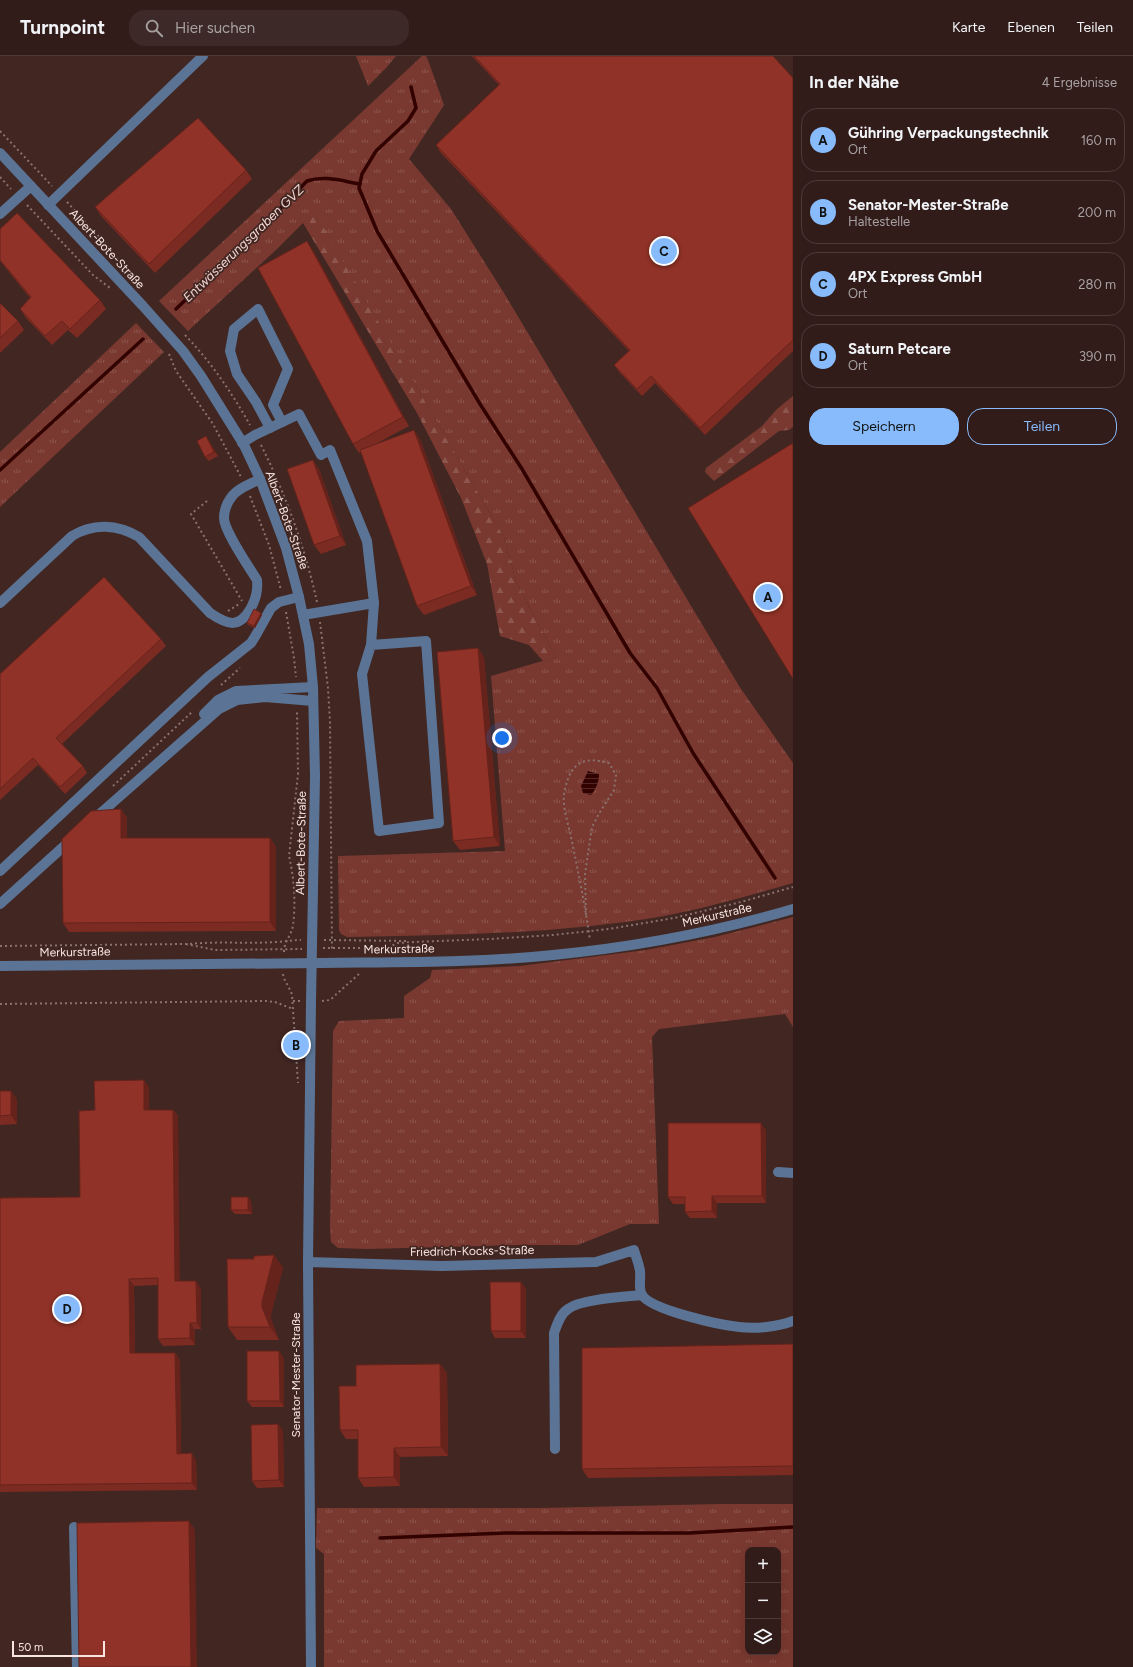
<!DOCTYPE html>
<html lang="de">
<head>
<meta charset="utf-8">
<style>
  body { margin:0; font-family:Figtree,sans-serif; background:#3d2927; color:#f1f3f6 }
  .controls { position:absolute; right:12px; bottom:12px; display:grid; overflow:hidden; border-radius:8px; box-shadow:0 4px 16px #0002 }
  .controls button { width:36px; height:36px; display:grid; place-items:center; padding:0; border:0; border-bottom:1px solid #4c3a39; background:#311c1a; color:#f1f3f6; font:20px sans-serif }
  .scale { position:absolute; left:12px; bottom:10px; width:93px; box-sizing:border-box; padding-left:4px; border:2px solid #f9e6e3; border-top:0; font-size:11px; line-height:14px; white-space:nowrap; color:#f9e6e3; -webkit-text-stroke:3px #412622; paint-order:stroke }
  .you { position:absolute; left:502px; top:682px; width:14px; height:14px; margin:-10px; border:3px solid #fff; border-radius:50%; background:#1a73e8; box-shadow:0 0 0 6px #1a73e833 }
  .badge { display:grid; place-items:center; width:26px; height:26px; border-radius:50%; background:#87bbfb; color:#111; font-size:13px; font-weight:700 }
  .pin { position:absolute; translate:-50% -50%; border:2px solid #fff; box-shadow:0 1px 4px #0006 }
  .list { margin:0; padding:0; list-style:none }
  h2 { display:flex; justify-content:space-between; align-items:center; height:52px; margin:0; padding:0 16px; font-size:17px }
  h2 small { font-size:13px; font-weight:400; color:#a8a1a2 }
  .list li { display:grid; grid-template-columns:26px 1fr auto; gap:12px; align-items:center; box-sizing:border-box; height:64px; margin:0 8px 8px; padding:0 8px; border:1px solid #4c3a39; border-radius:16px }
  .list b { display:block; font-size:15px; white-space:nowrap }
  .list p { margin:0; font-size:13px; white-space:nowrap; color:#a8a1a2 }
  .list em { font-size:13px; font-style:normal; color:#a8a1a2 }
  .actions { display:flex; gap:8px; padding:12px 16px }
  .actions a { flex:1; padding:9px 0; border:1px solid #87bbfb; border-radius:16px; text-align:center; font-size:14px; color:#87bbfb }
  .actions .main { background:#87bbfb; color:#111 }
  .icon { flex:none; width:22px; height:22px; fill:none; stroke:currentColor; stroke-width:2; stroke-linecap:round; stroke-linejoin:round }
  .map { position:relative; flex:none; width:793px; height:1611px; overflow:hidden }
  header { display:flex; align-items:center; gap:24px; box-sizing:border-box; height:56px; padding:0 20px; background:#311c1a; border-bottom:1px solid #4c3a39 }
  header strong { font-size:19px }
  nav { display:flex; gap:22px; margin-inline-start:auto; font-size:14px }
  .search { width:280px; height:36px; background:#3d2927; display:flex; align-items:center; gap:10px; box-sizing:border-box; padding:0 14px; border-radius:16px; color:#a8a1a2; font-size:15px }
  main { display:flex }
  aside { flex:1; background:#311c1a }
  .map>svg:first-child { display:block }
</style>
</head>
<body>
<header>
<strong>Turnpoint</strong>
<div class="search"><svg class="icon" aria-label="search" viewBox="0 0 24 24"><circle cx="10" cy="10" r="6"/><path d="M15 15l6 6"/></svg>Hier suchen</div>
<nav><a>Karte</a><a>Ebenen</a><a>Teilen</a></nav>
</header>
<main>
<div class="map">
<svg width="793" height="1611" viewBox="0 0 793 1611">
  <defs>
    <pattern id="grass-tufts" width="24" height="20" patternUnits="userSpaceOnUse"><rect width="24" height="20" fill="#793930"/><path d="M3 7l-1-3M5 7V3M7 7l1-3M15 17l-1-3M17 17v-4M19 17l1-3" fill="none" stroke="#8d564e"/></pattern>
    <pattern id="forest-firs" width="22" height="20" patternUnits="userSpaceOnUse"><rect width="22" height="20" fill="#793930"/><path d="M5 1l3.5 6h-7zM16 11l3.5 6h-7z" fill="#8d564e"/></pattern>
    <pattern id="water-rules" width="6" height="5" patternUnits="userSpaceOnUse"><rect width="6" height="5" fill="#320201"/><path d="M0 2.5h6" fill="none" stroke="#502726"/></pattern>
  </defs>
  <rect width="100%" height="100%" fill="#412622"/>
  <!-- grass -->
  <g fill="url(#grass-tufts)" fill-rule="evenodd">
    <path d="M356,0H396L387,11L368,30Z"/>
    <path d="M422,0H426L428,4L444,49L409,103L451,153L504,237L739,630L793,707V827C751,839 707,852 664,860C560,878 453,879 347,881L341,878L339,874L338,800L505,795L491,620L556,601L516,526L505,483L314,156L277,193L188,275L159,245Z"/>
    <path d="M136,267L164,296L0,451V396Z"/>
    <path d="M793,861V971L785,958L659,973L652,981L659,1168H630L578,1189H520L367,1193L338,1192L331,1186L330,1172L333,975L339,965L404,962V940L430,922L432,914L520,910L646,894L715,881Z"/>
    <path d="M719,1448H793V1611H324V1498L316,1492L317,1452H541ZM748,1494H778V1596H748Z"/>
  </g>
  <!-- forest -->
  <g fill="url(#forest-firs)">
    <path d="M314,155L505,483L516,526L556,601L543,605L529,589L500,580L487,508L461,442L417,357L303,167Z"/>
    <path d="M793,340V371L789,374L779,375L714,425L705,416L706,412L762,370L777,353Z"/>
  </g>
  <!-- water -->
  <path fill="url(#water-rules)" d="M588,715L599,718C599,726 596,733 591,739L583,737L581,730Z"/>
  <g fill="none" stroke-linecap="round" stroke-linejoin="round">
    <!-- stream -->
    <g stroke="#320201" stroke-width="3.5">
      <path d="M411,31L416,52L408,65L376,95L362,118L359,132L377,175L480,348L522,413L630,597L657,632L693,697L775,822"/>
      <path d="M176,253L267,166L307,125C324,119 342,125 360,128"/>
      <path d="M0,414L143,283"/>
      <path d="M380,1482L506,1477H689L793,1471"/>
    </g>
    <!-- path -->
    <g stroke="#8a726f" stroke-width="2" stroke-dasharray="2 3" stroke-linecap="butt">
      <path d="M0,75L52,130"/>
      <path d="M0,121L11,133"/>
      <path d="M67,146L112,195L124,212"/>
      <path d="M27,149L93,219L110,232"/>
      <path d="M185,279C211,306 232,337 250,369"/>
      <path d="M169,298L176,315L213,368L241,421"/>
      <path d="M261,389C286,439 305,492 317,546"/>
      <path d="M250,440L269,489L281,534"/>
      <path d="M207,445L191,458L242,545"/>
      <path d="M228,555L239,548"/>
      <path d="M286,556L294,602L296,621"/>
      <path d="M320,566L328,632L330,666L332,895"/>
      <path d="M221,629L240,612"/>
      <path d="M113,730L193,655"/>
      <path d="M586,859L585,818L592,771L600,756L614,734L616,719L609,707C584,700 571,706 565,733C561,749 568,766 571,781C578,815 585,849 590,884"/>
      <path d="M324,884L407,885"/>
      <path d="M186,888L215,894L302,893"/>
      <path d="M190,888C218,885 246,888 274,886C283,886 292,884 301,884"/>
      <path d="M0,890L186,888"/>
      <path d="M323,892H387L398,887L414,886L490,883L553,879L609,873L674,862L741,846L793,831"/>
      <path d="M284,896C284,885 292,879 293,869C296,847 294,821 289,800L298,718L297,655"/>
      <path d="M283,918C284,926 290,931 292,939L298,1027"/>
      <path d="M293,945H301"/>
      <path d="M322,945L330,944L359,918"/>
      <path d="M0,948L266,945L275,946L293,953"/>
      <path d="M297,1366V1381"/>
    </g>
    <!-- minor -->
    <g stroke="#5b7495" stroke-width="10">
      <path d="M0,97L143,250L183,295L201,320L244,389L260,423L286,492L299,541L309,588L313,631L315,720L311,945L308,1206L311,1611"/>
      <path d="M48,149L203,0"/>
      <path d="M0,158L31,130"/>
      <path d="M270,372L256,346L237,318L230,295L234,273L258,253L288,313L273,349L282,366"/>
      <path d="M242,387L255,379L299,358L321,399L330,394L367,485L374,547L303,559"/>
      <path d="M0,547L72,480C93,467 117,468 139,481L210,557C228,569 239,573 251,552C256,542 258,535 257,524C249,511 224,475 224,462C224,454 228,445 233,439C240,431 251,428 260,423"/>
      <path d="M371,589L426,585L439,767L379,775L362,618L371,589L374,547"/>
      <path d="M204,658L218,644L236,635L313,631"/>
      <path d="M94,763L219,653L237,644L265,641L313,645"/>
      <path d="M0,815L208,621L251,587L256,579L271,552L279,546L299,541"/>
      <path d="M0,848L73,782"/>
      <path d="M0,910C107,909 214,908 321,907C398,906 476,907 553,899C635,891 715,876 793,853"/>
      <path d="M778,1116L793,1117"/>
      <path d="M308,1206L442,1210L596,1206L634,1194C636,1201 639,1208 640,1215C641,1222 638,1232 642,1239C651,1254 720,1269 739,1271C756,1273 777,1271 793,1265"/>
      <path d="M555,1393L554,1277C557,1269 560,1258 568,1253C581,1243 624,1241 642,1239"/>
      <path d="M74,1471L77,1611"/>
    </g>
  </g>
  <!-- wall -->
  <g fill="#7c2b22">
    <path d="M472,0H773L793,22V295L705,379L655,327L642,340L619,316L614,309L629,295L440,96L436,89L499,29Z"/>
    <path d="M246,114L252,123L155,217L101,160L95,151Z"/>
    <path d="M0,173L100,244L106,253L77,282L68,274L52,289L26,262L20,253L30,242L0,205Z"/>
    <path d="M313,194L409,370L374,389L420,383L477,539L424,559L417,550L361,396L359,397L353,388Z"/>
    <path d="M0,247L18,265L24,274L0,297Z"/>
    <path d="M206,380L218,400L209,405L205,401Z"/>
    <path d="M319,413L346,489L321,498L314,489Z"/>
    <path d="M261,557L262,559L255,572L248,569L247,567Z"/>
    <path d="M161,583L166,590L62,688L83,710L87,717L65,738L38,709L0,744V618Z"/>
    <path d="M478,592L484,601L500,790L460,794L453,785Z"/>
    <path d="M121,753L127,762V782H270L276,791V875L69,876L63,867Z"/>
    <path d="M149,1031V1054H173L178,1060L179,1225L201,1232V1273H195V1289L163,1290L158,1283V1229L134,1230L135,1297H175L180,1304L181,1397L196,1404L197,1434L0,1436V1142L80,1141L95,1054Z"/>
    <path d="M0,1035H11L17,1044V1068L0,1069Z"/>
    <path d="M766,1074V1147H717V1162H690L685,1156V1148H673L668,1141Z"/>
    <path d="M251,1145L252,1158H235L231,1154Z"/>
    <path d="M274,1199L283,1212L271,1258V1263L279,1284H237L228,1271L254,1203Z"/>
    <path d="M521,1226L526,1233V1282H495L491,1275Z"/>
    <path d="M793,1288V1419L588,1422L582,1413Z"/>
    <path d="M284,1302V1351H252L247,1345Z"/>
    <path d="M440,1308L447,1317L448,1400L400,1401V1430L364,1431L358,1422V1383H346L340,1374L356,1330Z"/>
    <path d="M278,1368L283,1375L284,1431L257,1432L252,1425Z"/>
  </g>
  <!-- shaded-wall -->
  <g fill="#65231b">
    <path d="M307,185L313,194L409,370L403,361Z"/>
    <path d="M414,374L420,383L477,539L471,530Z"/>
    <path d="M206,380L209,384L218,400L214,396Z"/>
    <path d="M313,404L319,413L346,489L340,480Z"/>
    <path d="M261,557L262,559L255,572L254,570Z"/>
    <path d="M478,592L484,601L500,790L494,781Z"/>
    <path d="M121,753L127,762V791L121,782Z"/>
    <path d="M270,782L276,791V875L270,866Z"/>
    <path d="M144,1024L149,1031V1061L144,1054Z"/>
    <path d="M11,1035L17,1044V1068L11,1059Z"/>
    <path d="M173,1054L178,1060L180,1232L175,1225Z"/>
    <path d="M761,1067L766,1074V1147L762,1140Z"/>
    <path d="M712,1140L717,1147V1162L712,1155Z"/>
    <path d="M248,1141L251,1145L252,1158L248,1154Z"/>
    <path d="M274,1199L283,1212L271,1258V1263L279,1284L270,1271L262,1251V1246Z"/>
    <path d="M129,1223L134,1230L135,1304L130,1297Z"/>
    <path d="M196,1225L201,1232V1273L197,1267Z"/>
    <path d="M521,1226L526,1233V1282L521,1275Z"/>
    <path d="M190,1267L195,1273V1289L190,1282Z"/>
    <path d="M279,1295L284,1302V1351L280,1345Z"/>
    <path d="M175,1297L180,1304L181,1404L177,1398Z"/>
    <path d="M440,1308L447,1317L448,1400L441,1391Z"/>
    <path d="M278,1368L283,1375L284,1431L279,1424Z"/>
    <path d="M394,1392L400,1401V1430L394,1421Z"/>
    <path d="M192,1397L196,1404L197,1434L192,1427Z"/>
    <path d="M189,1465L195,1474L197,1611H191Z"/>
  </g>
  <!-- building -->
  <g fill="#903227" stroke="#65231b">
    <path d="M474,0H773L793,22V284L700,372L651,320L637,333L614,309L630,294L436,89L500,28Z"/>
    <path d="M198,62L246,114L149,208L95,151Z"/>
    <path d="M17,157L100,244L70,273L62,265L45,280L20,253L31,241L0,204V173Z"/>
    <path d="M307,185L403,361L353,388L258,212Z"/>
    <path d="M0,247L18,265L0,282Z"/>
    <path d="M414,374L471,530L417,550L360,394Z"/>
    <path d="M206,380L214,396L205,401L197,385Z"/>
    <path d="M793,387V623L688,452Z"/>
    <path d="M313,404L340,480L314,489L287,413Z"/>
    <path d="M104,521L161,583L56,682L83,710L60,731L33,702L0,733V618Z"/>
    <path d="M254,553L261,557L254,570L247,567Z"/>
    <path d="M478,592L494,781L453,785L437,596Z"/>
    <path d="M121,753V782H270V866L63,867L62,783L91,755Z"/>
    <path d="M144,1024V1054H173L175,1225H196L197,1267H190V1282L158,1283V1222L129,1223L130,1297H175L177,1398L192,1397V1427L0,1429V1142L80,1141L79,1055L95,1054L94,1025Z"/>
    <path d="M0,1035H11V1059L0,1060Z"/>
    <path d="M668,1067H761L762,1140H712V1155L685,1156V1141H668Z"/>
    <rect x="231" y="1141" width="17" height="13"/>
    <path d="M274,1199L262,1246V1251L270,1271H228L227,1203H254V1200Z"/>
    <path d="M490,1226H521V1275H491Z"/>
    <path d="M793,1288V1410L582,1413V1292Z"/>
    <path d="M247,1295H279L280,1345H247Z"/>
    <path d="M440,1308L441,1391L394,1392V1421L358,1422V1374H340L339,1330H356V1309Z"/>
    <path d="M278,1368L279,1424L252,1425L251,1369Z"/>
    <path d="M189,1465L191,1611H79L77,1467Z"/>
  </g>
  <g text-anchor="middle" stroke-width="3.5" stroke-linejoin="round" paint-order="stroke">
    <!-- street labels -->
    <g font-size="12" fill="#f9e6e3" stroke="#412622">
      <text transform="translate(107 193) rotate(47)" y="4">Albert-Bote-Straße</text>
      <text transform="translate(287 464) rotate(70)" y="4">Albert-Bote-Straße</text>
      <text transform="translate(301 787) rotate(-89)" y="4">Albert-Bote-Straße</text>
      <text transform="translate(717 859) rotate(-13)" y="4">Merkurstraße</text>
      <text transform="translate(399 893) rotate(-1)" y="4">Merkurstraße</text>
      <text transform="translate(75 896) rotate(-1)" y="4">Merkurstraße</text>
      <text transform="translate(472 1195) rotate(-1)" y="4">Friedrich-Kocks-Straße</text>
      <text transform="translate(296 1319) rotate(-90)" y="4">Senator-Mester-Straße</text>
    </g>
    <!-- water labels -->
    <g font-size="13" font-style="italic" fill="#f4d8d3" stroke="#412622">
      <text transform="translate(243 187) rotate(-44)" y="5">Entwässerungsgraben GVZ</text>
    </g>
  </g>
</svg>
<div class="controls">
<button>+</button>
<button>−</button>
<button><svg class="icon" aria-label="layers" viewBox="0 0 24 24"><path d="M12 4l9 5-9 5-9-5zM3 14l9 5 9-5"/></svg></button>
</div>
<div class="scale">50 m</div>
<div class="you"></div>
<div class="pin badge" style="left:768px;top:541px">A</div>
<div class="pin badge" style="left:296px;top:989px">B</div>
<div class="pin badge" style="left:664px;top:195px">C</div>
<div class="pin badge" style="left:67px;top:1253px">D</div>
</div>
<aside>
<h2>In der Nähe<small>4 Ergebnisse</small></h2>
<ul class="list">
<li><span class="badge">A</span><div><b>Gühring Verpackungstechnik</b><p>Ort</p></div><em>160 m</em></li>
<li><span class="badge">B</span><div><b>Senator-Mester-Straße</b><p>Haltestelle</p></div><em>200 m</em></li>
<li><span class="badge">C</span><div><b>4PX Express GmbH</b><p>Ort</p></div><em>280 m</em></li>
<li><span class="badge">D</span><div><b>Saturn Petcare</b><p>Ort</p></div><em>390 m</em></li>
</ul>
<div class="actions"><a class="main">Speichern</a><a>Teilen</a></div>
</aside>
</main>
</body>
</html>
